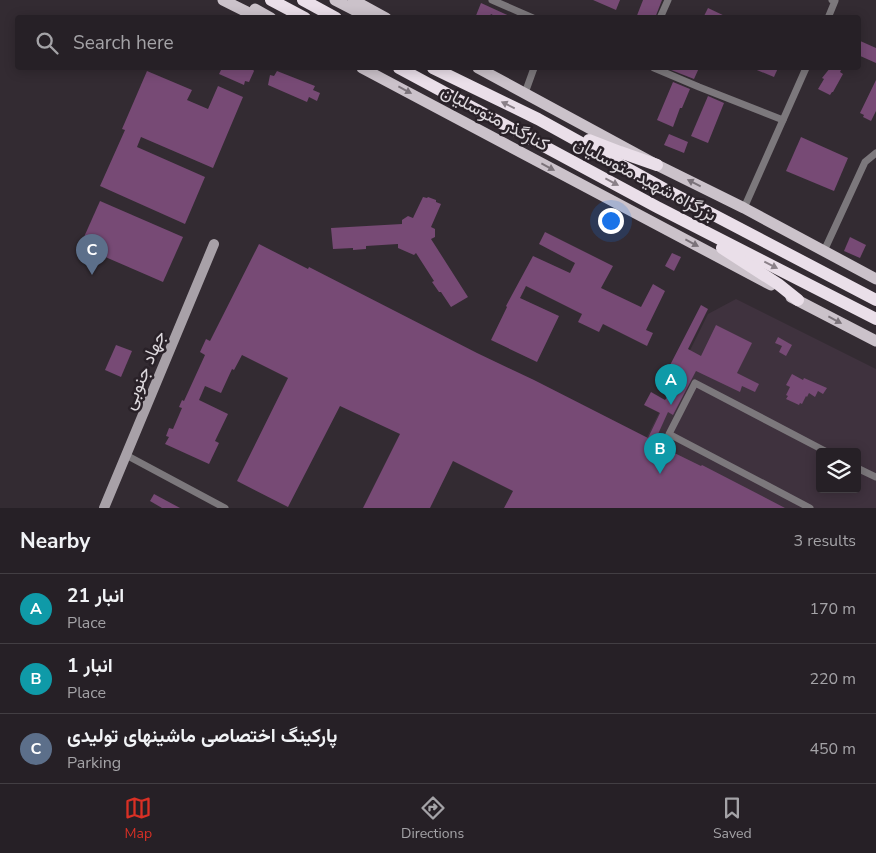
<!DOCTYPE html>
<html lang="en">
<head>
<meta charset="utf-8">
<style>
  body { margin:0; font-family:"Nunito Sans",Vazirmatn,sans-serif; background:#2e282e; color:#f1f3f6 }
  .controls { position:absolute; right:15px; bottom:15px; display:grid; overflow:hidden; border-radius:5px; box-shadow:0 2px 12px #0003 }
  .controls button { width:45px; height:45px; display:grid; place-items:center; padding:0; border:0; border-bottom:1px solid #423e43; background:#262026; color:#f1f3f6; font:25px sans-serif }
  .you { position:absolute; left:610px; top:220px; width:18px; height:18px; margin:-12px; border:4px solid #fff; border-radius:50%; background:#1a73e8; box-shadow:0 0 0 8px #1a73e833 }
  .badge { display:grid; place-items:center; width:32px; height:32px; border-radius:50%; background:#d93025; color:#fff; font-size:16px; font-weight:700 }
  .pin { position:absolute; translate:-50% -41px; filter:drop-shadow(0 1px 2px #0008) }
  .pin::after { content:''; position:absolute; top:26px; width:18px; height:15px; background:inherit; clip-path:polygon(0 0,100% 0,50% 100%) }
  .list { margin:0; padding:0; list-style:none }
  h2 { display:flex; justify-content:space-between; align-items:center; height:65px; margin:0; padding:0 20px; font-size:21px }
  h2 small { font-size:16px; font-weight:400; color:#a4a3a7 }
  .list li { display:grid; grid-template-columns:32px 1fr auto; gap:15px; align-items:center; box-sizing:border-box; height:70px; padding:0 20px; border-top:1px solid #423e43 }
  .list b { display:block; font-size:19px; white-space:nowrap }
  .list p { margin:0; font-size:16px; white-space:nowrap; color:#a4a3a7 }
  .list em { font-size:16px; font-style:normal; color:#a4a3a7 }
  .icon { flex:none; width:28px; height:28px; fill:none; stroke:currentColor; stroke-width:2; stroke-linecap:round; stroke-linejoin:round }
  .map { position:relative; flex:none; width:876px; height:508px; overflow:hidden }
  .search { position:absolute; background:#262026; box-shadow:0 2px 12px #0003; left:15px; right:15px; top:15px; height:55px; display:flex; align-items:center; gap:12px; box-sizing:border-box; padding:0 18px; border-radius:5px; color:#a4a3a7; font-size:19px }
  .sheet { height:275px; background:#262026 }
  nav { display:flex; justify-content:space-around; align-items:center; box-sizing:border-box; height:70px; border-top:1px solid #423e43; background:#262026; font-size:14px; color:#a4a3a7 }
  nav a { display:grid; justify-items:center; gap:2px }
  nav .on { color:#d93025 }
  .map>svg:first-child { display:block }
</style>
</head>
<body>
<div class="map">
<svg width="876" height="508" viewBox="0 0 876 508">
  <rect width="100%" height="100%" fill="#332b32"/>
  <!-- built -->
  <path fill="#3f323e" fill-rule="evenodd" d="M736,299L876,369V508H674L624,483L708,314ZM820,452H857V489H820Z"/>
  <!-- building -->
  <g fill="#774a75">
    <path d="M593,0H620L616,10Z"/>
    <path d="M643,0H662L655,18H636Z"/>
    <path d="M481,3L514,18H498L491,14L489,18H475Z"/>
    <path d="M708,8L729,18H703Z"/>
    <path d="M858,40L876,48V63L858,55Z"/>
    <path d="M222,68H252L254,71L249,82L245,81L244,85L219,74Z"/>
    <path d="M666,68H699L694,79Z"/>
    <path d="M752,68H778L774,77Z"/>
    <path d="M830,68H837L841,70L840,72L843,74L833,92H832L830,95L818,89L824,79L822,78Z"/>
    <path d="M147,71L192,90L187,100L208,109L218,86L243,97L213,168L141,137L137,147L205,177L185,224L100,186L125,130L122,129Z"/>
    <path d="M277,71L315,86L313,90L320,93L317,101L309,97L307,102L268,85L270,75L274,76Z"/>
    <path d="M876,80V111L871,121L863,117L864,115L860,113Z"/>
    <path d="M673,82L690,89L682,108H680L673,127L657,120Z"/>
    <path d="M708,96L724,103L708,143L691,136Z"/>
    <path d="M669,134L688,142L684,153L664,145Z"/>
    <path d="M801,137L848,158L834,191L786,171Z"/>
    <path d="M423,197L427,198L428,197L436,200V202L441,204L431,227L435,229V237L431,239L468,297L451,307L441,292H439L432,282L434,281L416,253L414,255L398,248V244L366,246V249L353,250V248L333,249L331,228L402,224V220L408,216L413,218Z"/>
    <path d="M100,201L183,237L163,282L80,246Z"/>
    <path d="M545,232L613,266L601,288L641,307L653,284L665,291L646,330L653,333L647,346L603,324L599,332L578,322L582,314L526,286L520,298L559,316L537,362L491,340L507,307L506,306L533,256L570,273L575,263L539,244Z"/>
    <path d="M850,237L866,245L860,258L844,251Z"/>
    <path d="M259,244L308,269L309,267L477,353L534,380L648,438L660,413L644,405L651,392L665,400L669,395L678,376L667,371L701,305L708,309L688,349L701,356L716,325L752,343L737,373L759,384L755,392L742,386L740,392L696,371L673,415L668,412L654,443L701,466L702,465L785,508H504L513,491L453,461L430,508H363L400,434L340,406L288,507L237,481L288,378L242,355L234,370L232,369L221,393L205,386L199,400L228,414L215,441L219,443L209,464L165,444L169,437L166,436L169,428L173,429L182,408L179,407L182,400L184,401L205,355L200,352L206,339L210,341Z"/>
    <path d="M672,253L681,257L674,271L665,266Z"/>
    <path d="M778,337L792,345L786,356L779,352L782,346L775,343Z"/>
    <path d="M116,345L132,351L121,377L105,370Z"/>
    <path d="M792,374L803,380L804,378L827,388L823,394L818,391L815,397L809,393L807,397L806,396L802,404L800,403L799,405L786,399L788,396L786,395L790,387L786,385Z"/>
    <path d="M154,494L180,508H162L150,501Z"/>
  </g>
  <g fill="none" stroke-linecap="round" stroke-linejoin="round">
    <!-- street -->
    <g stroke="#7c787c" stroke-width="7">
      <path d="M492,0L533,18"/>
      <path d="M660,18L668,0"/>
      <path d="M828,18L835,1L832,0"/>
      <path d="M654,68L699,87L783,120"/>
      <path d="M525,93L534,68"/>
      <path d="M744,208L806,68"/>
      <path d="M824,251L865,162L876,153"/>
      <path d="M126,455L225,508"/>
      <path d="M857,468L876,477"/>
      <path d="M810,508L669,434L695,383L827,452"/>
    </g>
    <!-- secondary -->
    <path stroke="#a8a1a8" stroke-width="10" d="M104,508L214,244"/>
    <!-- primary -->
    <g stroke="#cbc2ca" stroke-width="11">
      <path d="M223,0L259,18"/>
      <path d="M335,0L370,18"/>
      <path d="M353,0L386,18"/>
      <path d="M255,9L271,18"/>
      <path d="M362,68L771,285"/>
      <path d="M478,68L657,165L744,208L876,279"/>
      <path d="M791,297L876,341"/>
    </g>
    <!-- highway -->
    <g stroke="#eadfe9" stroke-width="12">
      <path d="M271,0L305,18"/>
      <path d="M303,0L336,18"/>
      <path d="M399,68L657,207L876,319"/>
      <path d="M433,68L538,119L668,191L876,300"/>
      <path d="M589,140L620,152L657,165"/>
      <path d="M722,248L778,284L798,300"/>
    </g>
  </g>
  <!-- one-way arrows -->
  <defs><path id="oneway-solid" d="M-6-.8H1V-3.2L6.5 0L1 3.2V.8H-6Z" transform="scale(1.25)"/></defs>
  <g fill="#7a7279">
    <use href="#oneway-solid" transform="translate(405 90) rotate(28)"/>
    <use href="#oneway-solid" transform="translate(548 167) rotate(28)"/>
    <use href="#oneway-solid" transform="translate(694 183) rotate(-153)"/>
    <use href="#oneway-solid" transform="translate(692 243) rotate(28)"/>
    <use href="#oneway-solid" transform="translate(835 320) rotate(28)"/>
  </g>
  <g fill="#8a8088">
    <use href="#oneway-solid" transform="translate(508 105) rotate(-154)"/>
    <use href="#oneway-solid" transform="translate(612 182) rotate(28)"/>
    <use href="#oneway-solid" transform="translate(771 265) rotate(27)"/>
  </g>
  <g text-anchor="middle" stroke-width="5" stroke-linejoin="round" paint-order="stroke">
    <!-- street labels -->
    <g font-size="18" fill="#dcd7dc" stroke="#292128">
      <text transform="translate(495 118) rotate(28)" y="6">کنارگذر متوسلیان</text>
      <text transform="translate(645 179) rotate(28)" y="6">بزرگراه شهید متوسلیان</text>
      <text transform="translate(144 370) rotate(-67)" y="6">جهاد جنوبی</text>
    </g>
  </g>
</svg>
<div class="controls">
<button><svg class="icon" aria-label="layers" viewBox="0 0 24 24"><path d="M12 4l9 5-9 5-9-5zM3 14l9 5 9-5"/></svg></button>
</div>
<div class="you"></div>
<div class="pin badge" style="left:671px;top:405px;background:#0f9aa8">A</div>
<div class="pin badge" style="left:660px;top:474px;background:#0f9aa8">B</div>
<div class="pin badge" style="left:92px;top:275px;background:#5c6f8a">C</div>
<div class="search"><svg class="icon" aria-label="search" viewBox="0 0 24 24"><circle cx="10" cy="10" r="6"/><path d="M15 15l6 6"/></svg>Search here</div>
</div>
<section class="sheet">
<h2>Nearby<small>3 results</small></h2>
<ul class="list">
<li><span class="badge" style="background:#0f9aa8">A</span><div><b>انبار 21</b><p>Place</p></div><em>170 m</em></li>
<li><span class="badge" style="background:#0f9aa8">B</span><div><b>انبار 1</b><p>Place</p></div><em>220 m</em></li>
<li><span class="badge" style="background:#5c6f8a">C</span><div><b>پارکینگ اختصاصی ماشینهای تولیدی</b><p>Parking</p></div><em>450 m</em></li>
</ul>
</section>
<nav>
<a class="on"><svg class="icon" aria-label="map" viewBox="0 0 24 24"><path d="M3 6l6-2 6 2 6-2v14l-6 2-6-2-6 2zM9 4v14M15 6v14"/></svg>Map</a>
<a><svg class="icon" aria-label="directions" viewBox="0 0 24 24"><path d="M12 3l9 9-9 9-9-9zM9 14v-3h6M13 9l2 2-2 2"/></svg>Directions</a>
<a><svg class="icon" aria-label="saved" viewBox="0 0 24 24"><path d="M7 4h10v16l-5-4-5 4z"/></svg>Saved</a>
</nav>
</body>
</html>
